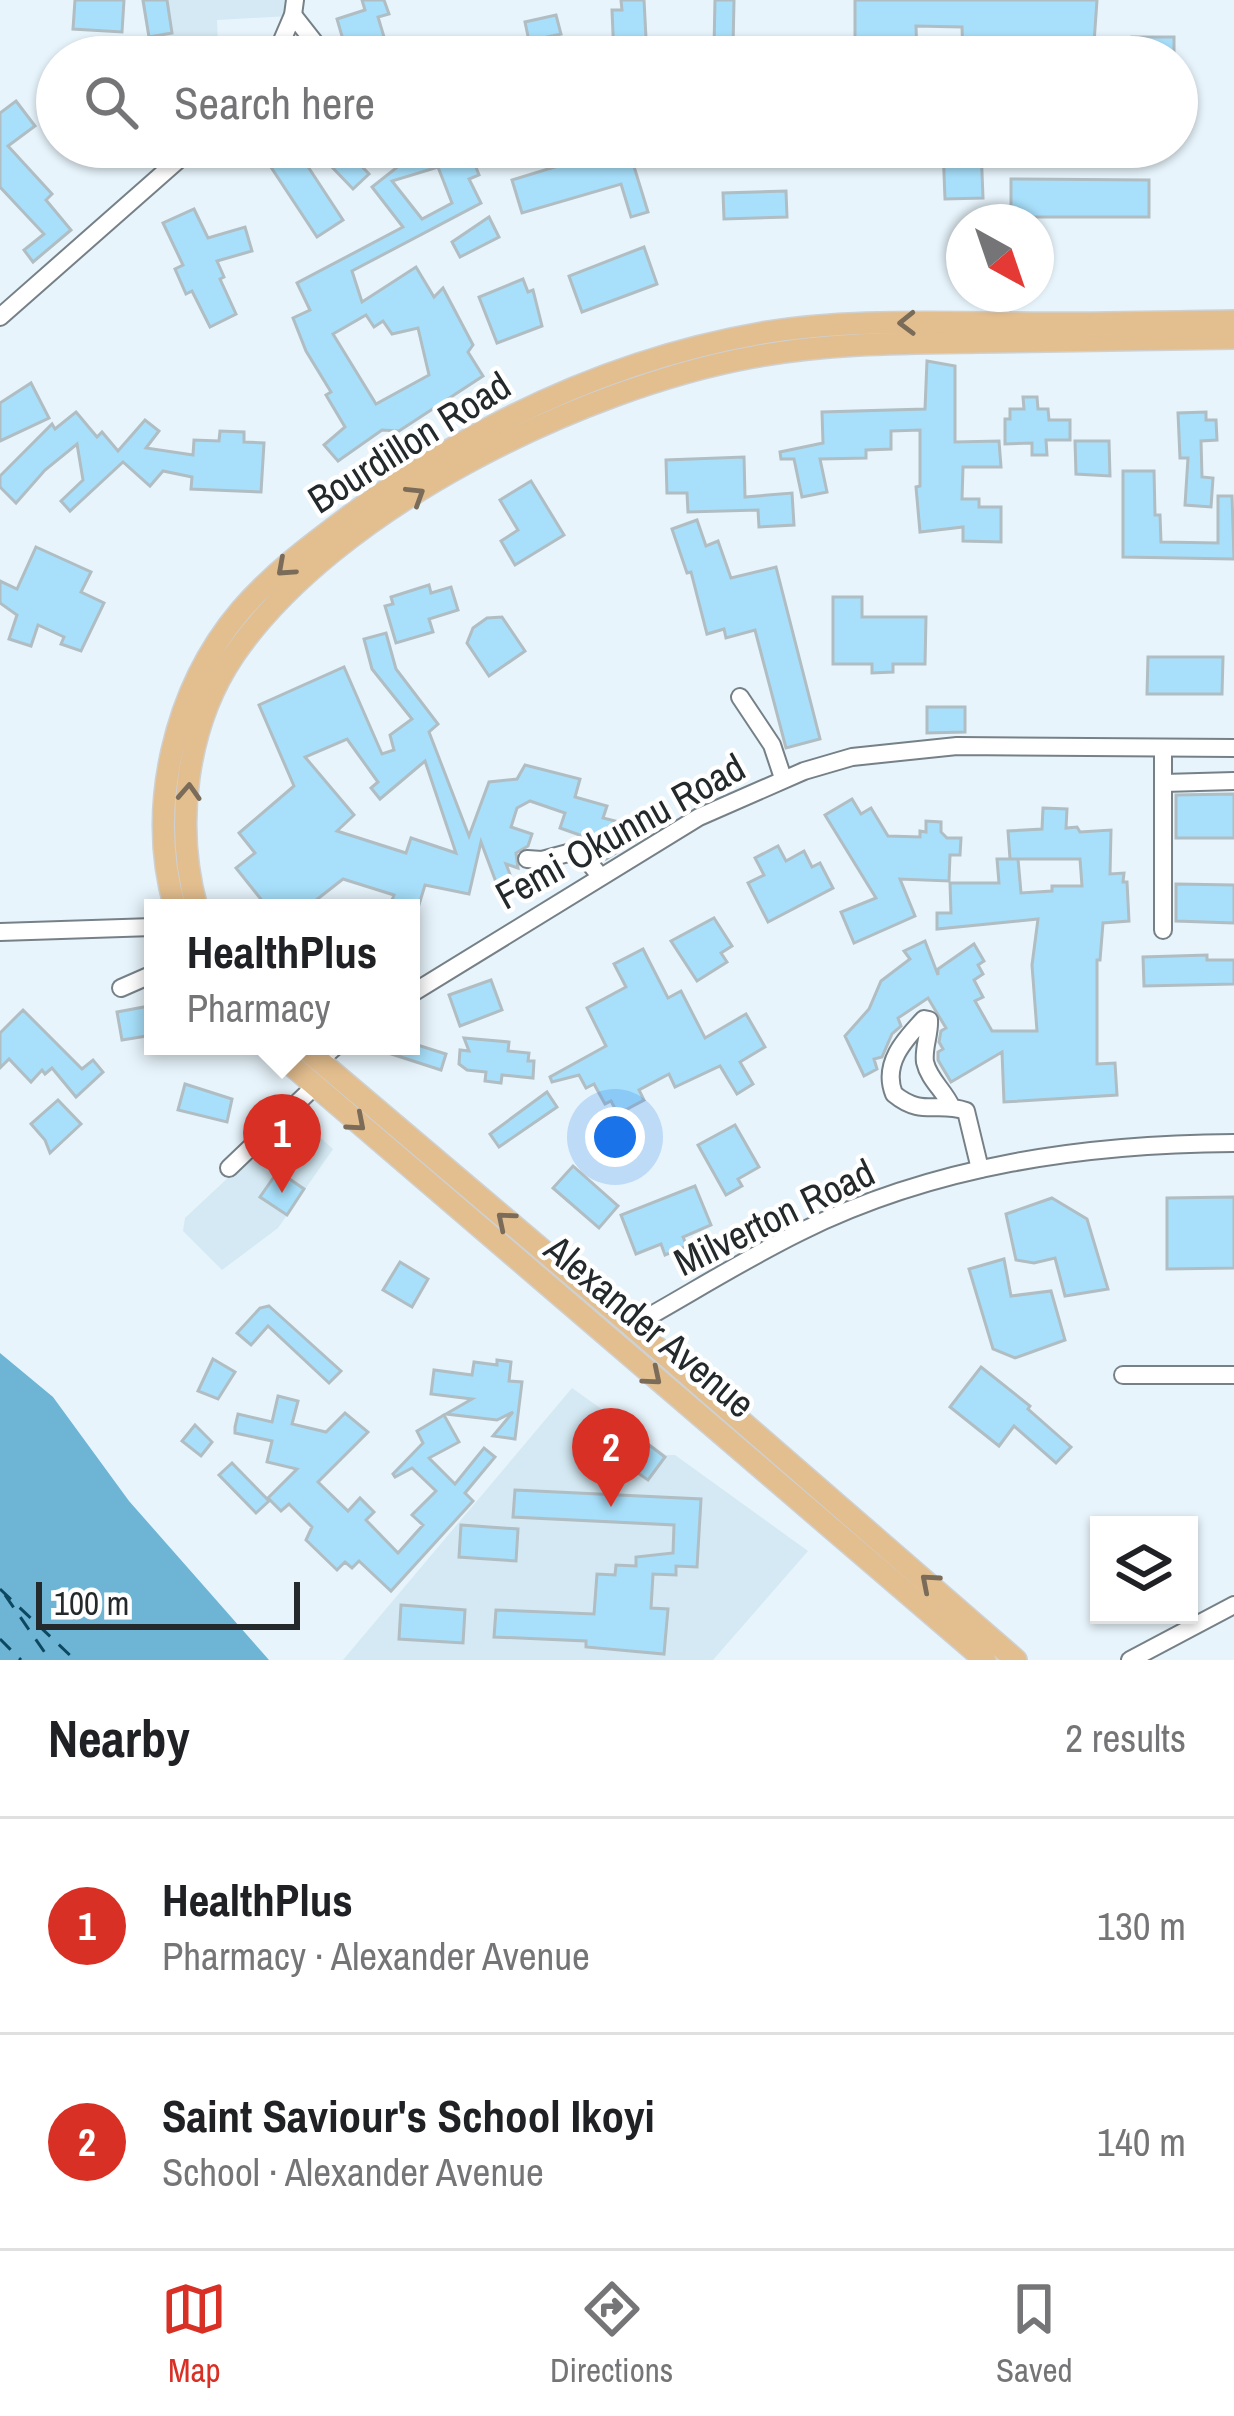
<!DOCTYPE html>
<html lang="en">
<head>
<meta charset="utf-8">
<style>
  body { margin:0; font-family:"Archivo Narrow",sans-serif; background:#f6f6f6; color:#202124 }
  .controls { position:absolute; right:36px; bottom:36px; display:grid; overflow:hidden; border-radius:0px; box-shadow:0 3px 9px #0004 }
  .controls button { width:108px; height:108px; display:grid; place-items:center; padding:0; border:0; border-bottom:3px solid #e0e0e0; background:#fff; color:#202124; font:60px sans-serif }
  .compass { position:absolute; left:946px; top:204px; width:108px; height:108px; border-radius:50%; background:#fff; box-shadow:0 3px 9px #0004; rotate:140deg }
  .scale { position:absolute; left:36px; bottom:30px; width:264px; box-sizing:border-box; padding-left:12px; border:6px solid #24292b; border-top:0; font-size:33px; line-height:42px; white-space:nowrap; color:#24292b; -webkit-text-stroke:9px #fff; paint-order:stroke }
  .you { position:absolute; left:615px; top:1137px; width:42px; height:42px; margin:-30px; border:9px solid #fff; border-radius:50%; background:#1a73e8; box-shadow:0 0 0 18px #1a73e833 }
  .badge { display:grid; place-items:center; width:78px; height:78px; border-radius:50%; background:#d93025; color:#fff; font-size:39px; font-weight:700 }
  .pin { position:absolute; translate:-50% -99px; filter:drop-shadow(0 3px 6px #0008) }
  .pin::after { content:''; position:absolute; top:63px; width:42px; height:36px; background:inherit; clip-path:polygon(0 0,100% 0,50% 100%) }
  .popup { position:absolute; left:144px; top:899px; width:276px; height:156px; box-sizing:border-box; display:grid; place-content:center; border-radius:0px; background:#fff; filter:drop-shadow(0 3px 9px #0005); font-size:39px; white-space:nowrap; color:#757577 }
  .popup b { font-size:45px; color:#202124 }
  .popup::after { content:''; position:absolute; left:50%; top:100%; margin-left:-24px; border:24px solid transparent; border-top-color:#fff }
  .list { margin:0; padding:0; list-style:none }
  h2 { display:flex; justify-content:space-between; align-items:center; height:156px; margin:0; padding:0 48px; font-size:51px }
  h2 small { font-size:39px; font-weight:400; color:#757577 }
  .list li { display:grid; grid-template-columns:78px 1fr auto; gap:36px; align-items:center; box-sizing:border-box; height:216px; padding:0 48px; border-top:3px solid #e0e0e0 }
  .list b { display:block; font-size:45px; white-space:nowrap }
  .list p { margin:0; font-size:39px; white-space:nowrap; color:#757577 }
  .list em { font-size:39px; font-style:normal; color:#757577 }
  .icon { flex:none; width:66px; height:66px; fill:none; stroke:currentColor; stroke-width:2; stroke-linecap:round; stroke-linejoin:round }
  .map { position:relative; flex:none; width:1234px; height:1660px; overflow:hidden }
  .search { position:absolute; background:#fff; box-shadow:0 3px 9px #0004; left:36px; right:36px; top:36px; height:132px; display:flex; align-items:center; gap:30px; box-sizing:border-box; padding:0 42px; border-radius:66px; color:#757577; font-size:45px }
  .sheet { height:588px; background:#fff }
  nav { display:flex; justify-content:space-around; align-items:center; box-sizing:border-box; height:168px; border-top:3px solid #e0e0e0; background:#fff; font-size:33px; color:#757577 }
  nav a { display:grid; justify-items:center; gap:6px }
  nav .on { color:#d93025 }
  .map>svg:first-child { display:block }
</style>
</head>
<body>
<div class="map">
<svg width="1234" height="1660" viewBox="0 0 1234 1660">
  <rect width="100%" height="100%" fill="#e7f4fb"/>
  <!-- built -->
  <g fill="#d4e9f3">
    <path d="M141,0H288L289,16L217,20L218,46L151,56Z"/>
    <path d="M295,1115L333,1149L278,1228L222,1270L183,1231L185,1218Z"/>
    <path d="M572,1388L666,1455H675L808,1551L713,1660H343Z"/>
  </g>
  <!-- water -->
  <path fill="#6db4d5" d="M0,1353L53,1397L129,1501L269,1660H0Z"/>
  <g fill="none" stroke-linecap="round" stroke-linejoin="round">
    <!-- ferry -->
    <g stroke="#0c4960" stroke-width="3" stroke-dasharray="15 12" stroke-linecap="butt">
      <path d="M0,1589L75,1660"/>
      <path d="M5,1595L50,1660"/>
      <path d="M0,1639L21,1660"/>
    </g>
  </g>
  <!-- building -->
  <g fill="#a8e0fb" stroke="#b0bdc3" stroke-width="3" fill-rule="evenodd">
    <path d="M75,0H124L122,32L73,29Z"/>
    <path d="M143,0H167L172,33L149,37Z"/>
    <path d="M362,0H384L389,14L378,17L390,57H348L337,19L365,10Z"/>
    <path d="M621,0H644L647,57H614L612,10H622Z"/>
    <path d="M715,0H734L733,48L714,47Z"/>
    <path d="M855,0H1097L1093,57H963L962,27L916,26L917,57H855Z"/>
    <path d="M556,15L561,34L529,41L525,22Z"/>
    <rect x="1132" y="37" width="42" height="20"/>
    <path d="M16,101L35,126L8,146L52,194L46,200L71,230L33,262L24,250L44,234L0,187V113Z"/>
    <path d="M270,147H295L343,220L317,237L261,152Z"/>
    <path d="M394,147H468L479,175L469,179L481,203L352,271L362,302L416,267L434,297L443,288L473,345L468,352L483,376L399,431L382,430L338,461L324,445L345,427L326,395L331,392L306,351L293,318L310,310L297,283L403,227L372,187L400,165ZM438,167L452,203L422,219L392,181ZM366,315L374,327L383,321L392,334L418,328L429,375L376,404L333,334Z"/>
    <path d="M620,147H628L648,212L631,217L621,184L522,213L512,180Z"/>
    <path d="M943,147H981L983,198L945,199Z"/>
    <path d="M347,151L369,174L353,189L331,166Z"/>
    <path d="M1011,179L1149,180V217H1011Z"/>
    <path d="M786,191L787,217L724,219L723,193Z"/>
    <path d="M194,209L208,238L245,227L252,251L217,261L224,277L220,279L236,314L210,327L192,291L186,294L175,269L183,265L163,223Z"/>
    <path d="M489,217L499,237L460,257L452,242Z"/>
    <path d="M644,247L657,284L582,312L569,276Z"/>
    <path d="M523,279L528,292L533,290L542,326L497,343L479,297Z"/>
    <path d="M927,361L955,366V442L999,441L1001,467H963L962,499H979V507H1001V542L963,541V527L920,532L916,487L920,486V430L891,431V449L866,450V458L820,459L827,492L802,497L794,459H781L780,452L823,443L822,412L925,409Z"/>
    <path d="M31,383L49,418L0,441V403Z"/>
    <path d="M1023,397H1037L1038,409H1048L1049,420H1070V440H1046L1047,455H1032V443L1005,444V419H1010V409H1024Z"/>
    <path d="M76,412L97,437L102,432L118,451L145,420L159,431L146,448L193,455L194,440L219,441L220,431L244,432V442L264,443L261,492L191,489L192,477L163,471L150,486L123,462L70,511L61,501L83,480L77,444L45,470L16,503L0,487V476L52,424L55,429Z"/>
    <path d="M1206,412V420H1216L1217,440L1201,441L1202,477L1213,478L1211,507L1185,505L1188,458H1180L1178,413Z"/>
    <path d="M1075,441H1109L1110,476L1076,474Z"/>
    <path d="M744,457L745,497L792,493L794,525L759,527L758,510L688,512L687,493H667L666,460Z"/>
    <path d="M1123,471H1154L1155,515H1160L1161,542L1218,543V496H1232L1234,559L1123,557Z"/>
    <path d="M531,481L564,535L515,565L501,541L518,530L500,500Z"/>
    <path d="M697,520L706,546L718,541L731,578L776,567L820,739L786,748L755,630L726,638L724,629L707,634L691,572L687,573L672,529Z"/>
    <path d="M36,547L91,572L81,592L104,603L81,651L61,644L64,637L38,625L31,646L9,639L17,615L0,603V581L17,589Z"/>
    <path d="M429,585L431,593L451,587L458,610L429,619L433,632L396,643L385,606L393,604L391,597Z"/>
    <path d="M833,597H862V617H926L925,664H893V672L872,673V664H833Z"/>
    <path d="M502,617L525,651L489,676L467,643L473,628L487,618Z"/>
    <path d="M386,633L396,669L438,724L429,732L469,836L489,782L517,779L525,765L580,779L575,797L607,806L603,818L623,823L637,815L648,833L606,859L594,840L560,828L565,813L530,801L517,808L511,827L532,834L528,846L516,853L518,868L506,864L511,877L496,882L481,842L469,894L425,885L418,908H389L394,895L343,879L306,908H268L236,868L255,853L239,833L294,786L259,705L344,667L382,754L394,750L390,735L412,719L372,669L364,639ZM347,739L378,782L371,788L380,799L425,761L456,853L411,838L406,853L337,831L354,815L305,757Z"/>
    <path d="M1148,657H1223L1222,694H1147Z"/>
    <path d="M927,707H965V732L927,733Z"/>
    <path d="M1234,794V838H1176V795Z"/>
    <path d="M852,799L861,814L871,808L888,836L920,837V831L926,832V821L941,822V832L947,838H961L960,855H950L949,881L900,879L915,916L854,943L841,912L876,898L825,815Z"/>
    <path d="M1043,808L1067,809L1066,828L1077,827L1080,832L1111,830L1110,874L1124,873L1123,882H1127L1129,921L1103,923L1100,960H1097V1064L1115,1063L1117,1095L1004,1102L1002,1052L951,1082L938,1060V1052L943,1049L939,1042L941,1031L946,1028L928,998L898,1018L901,1026L892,1034L882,1057L874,1059L877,1069L864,1076L845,1036L869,1009L881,981L910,959L904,951L925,941L938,975V969L974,944L984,961L978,965L983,974L974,980L983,997L975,1001L992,1031H1037L1032,965L1038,919L937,929V913H951L950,883H999L997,859H1018L1021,893L1052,891V886H1082L1080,859H1010L1008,831L1042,829Z"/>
    <path d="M778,846L786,861L804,851L812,867L820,863L833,888L768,922L748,883L764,875L755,858Z"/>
    <path d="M1176,884L1234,885V923L1176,921Z"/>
    <path d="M714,918L732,946L721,953L727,962L697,981L671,941Z"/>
    <path d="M643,949L668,998L681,991L705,1038L746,1014L765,1047L740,1062L753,1084L737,1094L720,1066L675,1087L669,1074L639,1090L644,1100L618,1114L611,1101L605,1104L594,1084L586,1088L579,1075L552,1082L550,1077L606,1046L587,1008L626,987L614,964Z"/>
    <path d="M1207,955V960H1234V984L1144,986L1143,957Z"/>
    <path d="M491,980L502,1010L460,1026L449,995Z"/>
    <path d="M149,1006L153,1035L122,1040L117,1012Z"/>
    <path d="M23,1010L82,1069L93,1060L103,1072L76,1097L52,1068L45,1074L42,1070L31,1082L9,1059L0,1068V1033Z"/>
    <path d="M464,1038L509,1042L508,1051L529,1053L528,1061H534L533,1078L502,1075L501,1083L485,1081L486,1072L467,1070L459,1064L460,1050L469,1051Z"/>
    <path d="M411,1043L446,1054L441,1070L376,1049L411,1046Z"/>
    <path d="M185,1084L232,1099L227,1122L178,1110Z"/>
    <path d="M547,1092L557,1107L499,1147L490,1134Z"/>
    <path d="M58,1100L81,1124L50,1153L45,1140L31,1124Z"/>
    <path d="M735,1125L759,1167L738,1179L742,1186L726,1195L698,1145Z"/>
    <path d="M573,1166L618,1206L599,1228L553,1188Z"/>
    <path d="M278,1171L304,1189L287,1215L260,1197Z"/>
    <path d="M695,1186L711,1225L683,1237L687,1246L665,1255L661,1244L636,1254L621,1215Z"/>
    <path d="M1234,1197V1268L1167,1269V1198Z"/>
    <path d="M1052,1198L1087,1219L1108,1289L1065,1296L1055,1258L1034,1263L1016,1260L1006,1214Z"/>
    <path d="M1004,1259L1011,1296L1051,1291L1065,1340L1015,1358L993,1349L969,1269Z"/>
    <path d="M400,1262L428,1279L412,1307L383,1290Z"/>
    <path d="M269,1306L341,1371L329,1383L268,1326L251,1345L237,1333L260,1308Z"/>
    <path d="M213,1359L235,1372L218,1399L198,1391Z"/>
    <path d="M497,1360L511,1362L509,1381L522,1382L515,1439L493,1436L513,1412L497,1420L446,1414L472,1399L431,1394L434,1370L472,1375L474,1362L497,1365Z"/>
    <path d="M981,1367L1030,1406L1028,1409L1071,1447L1056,1463L1014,1426L999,1446L950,1407Z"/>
    <path d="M278,1396L298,1401L292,1424L326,1432L345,1413L368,1432L318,1482L348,1511L360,1498L374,1512L366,1520L398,1553L423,1525L412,1515L436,1491L412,1468L395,1477L393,1474L423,1443L417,1431L444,1415L459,1442L429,1458L455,1484L484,1448L495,1457L465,1493L473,1501L391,1591L359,1561L352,1568L345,1562L337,1570L306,1540L312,1527L289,1504L281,1511L268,1498L297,1469L267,1462L272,1441L235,1433V1427L238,1414L272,1422Z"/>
    <path d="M195,1425L212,1442L201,1456L182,1441Z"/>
    <path d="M640,1438L665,1457L648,1480L622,1462Z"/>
    <path d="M232,1463L269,1501L256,1513L219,1475Z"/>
    <path d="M515,1490L701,1499L697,1567L676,1566V1575L653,1574L651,1608L668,1609L664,1654L586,1647V1641L494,1637L496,1610L594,1614L597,1574L615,1575L616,1565L636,1566V1557L673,1553L674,1525L513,1517Z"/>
    <path d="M461,1525L518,1529L516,1561L459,1557Z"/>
    <path d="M401,1605L465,1610L463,1643L399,1639Z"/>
  </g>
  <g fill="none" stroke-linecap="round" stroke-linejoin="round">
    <!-- minor casing -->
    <g stroke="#768187" stroke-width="20">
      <g id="minor">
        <path d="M293,15L326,57"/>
        <path d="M275,57L293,15L295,0"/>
        <path d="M0,317L193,147"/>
        <path d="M740,697L772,745L783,778"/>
        <path d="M1164,783L1234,781"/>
        <path d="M527,859L542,860L579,850L600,876"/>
        <path d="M1163,930V748"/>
        <path d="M0,932L153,927"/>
        <path d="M121,988L153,974"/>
        <path d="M411,994L699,817L804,771L852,757L957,746L1234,748"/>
        <path d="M320,1060L336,1046"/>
        <path d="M952,1108C945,1091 929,1080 925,1062C923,1048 930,1034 929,1020L924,1019C904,1040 882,1064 894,1094C922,1117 937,1101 966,1111L980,1169"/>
        <path d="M229,1168L315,1086"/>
        <path d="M632,1326C688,1295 743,1260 800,1232C935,1165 1085,1144 1234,1143"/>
        <path d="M1123,1375H1234"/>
        <path d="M1130,1660L1234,1605"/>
      </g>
    </g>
    <!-- major casing -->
    <g stroke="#cfd0d0" stroke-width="24">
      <g id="major">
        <path d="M175,908C146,808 174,689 241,610C273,573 312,544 351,515C474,425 612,359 762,333C846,319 932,323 1016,323C1089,324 1161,322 1234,321"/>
        <path d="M197,908C174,826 186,726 234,655C335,508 582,388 753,357C828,343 903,343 979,342C1064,341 1149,340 1234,338"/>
        <path d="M269,1046L985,1660"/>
        <path d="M302,1046L632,1326L1016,1660"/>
      </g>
    </g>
    <!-- minor -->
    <use href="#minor" stroke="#fff" stroke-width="16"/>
    <!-- major -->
    <use href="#major" stroke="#e3be8f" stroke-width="21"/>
  </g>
  <!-- one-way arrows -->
  <defs><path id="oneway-chevron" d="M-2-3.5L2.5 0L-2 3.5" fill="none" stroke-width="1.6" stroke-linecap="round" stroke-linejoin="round" transform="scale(3)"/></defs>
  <g stroke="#7a6c58">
    <use href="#oneway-chevron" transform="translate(907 323) rotate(179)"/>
    <use href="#oneway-chevron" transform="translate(416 495) rotate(-32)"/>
    <use href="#oneway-chevron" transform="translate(285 568) rotate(138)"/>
    <use href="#oneway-chevron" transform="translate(189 792) rotate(-87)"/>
    <use href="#oneway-chevron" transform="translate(357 1123) rotate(41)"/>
    <use href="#oneway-chevron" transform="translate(505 1220) rotate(-140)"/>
    <use href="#oneway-chevron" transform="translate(653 1377) rotate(40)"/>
    <use href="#oneway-chevron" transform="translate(929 1582) rotate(-139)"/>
  </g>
  <g text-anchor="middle" stroke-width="9" stroke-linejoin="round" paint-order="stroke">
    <!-- street labels -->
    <g font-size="39" fill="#24292b" stroke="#fff">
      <text transform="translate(409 442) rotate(-32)" y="14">Bourdillon Road</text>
      <text transform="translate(620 831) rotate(-29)" y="14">Femi Okunnu Road</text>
      <text transform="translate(774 1217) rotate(-26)" y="14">Milverton Road</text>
      <text transform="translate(650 1326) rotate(40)" y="14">Alexander Avenue</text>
    </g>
  </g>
</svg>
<div class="controls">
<button><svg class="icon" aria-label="layers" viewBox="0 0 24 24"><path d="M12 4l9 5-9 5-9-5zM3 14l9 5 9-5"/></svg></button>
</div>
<svg class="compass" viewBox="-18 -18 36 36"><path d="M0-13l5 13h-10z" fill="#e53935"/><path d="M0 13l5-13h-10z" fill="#757577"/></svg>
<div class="scale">100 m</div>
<div class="you"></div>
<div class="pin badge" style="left:282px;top:1193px">1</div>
<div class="popup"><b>HealthPlus</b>Pharmacy</div>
<div class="pin badge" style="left:611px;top:1507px">2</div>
<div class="search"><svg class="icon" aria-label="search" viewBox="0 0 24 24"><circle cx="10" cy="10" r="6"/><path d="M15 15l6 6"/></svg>Search here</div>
</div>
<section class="sheet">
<h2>Nearby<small>2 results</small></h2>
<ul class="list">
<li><span class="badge">1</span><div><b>HealthPlus</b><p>Pharmacy · Alexander Avenue</p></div><em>130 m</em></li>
<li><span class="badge">2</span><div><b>Saint Saviour's School Ikoyi</b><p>School · Alexander Avenue</p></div><em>140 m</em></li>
</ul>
</section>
<nav>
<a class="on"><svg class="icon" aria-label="map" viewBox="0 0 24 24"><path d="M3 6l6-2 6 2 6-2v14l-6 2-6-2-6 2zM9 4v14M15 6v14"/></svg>Map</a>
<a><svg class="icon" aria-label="directions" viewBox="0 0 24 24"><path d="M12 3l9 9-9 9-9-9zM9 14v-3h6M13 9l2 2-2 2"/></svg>Directions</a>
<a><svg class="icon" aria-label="saved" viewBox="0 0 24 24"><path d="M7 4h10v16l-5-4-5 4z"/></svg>Saved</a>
</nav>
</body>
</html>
